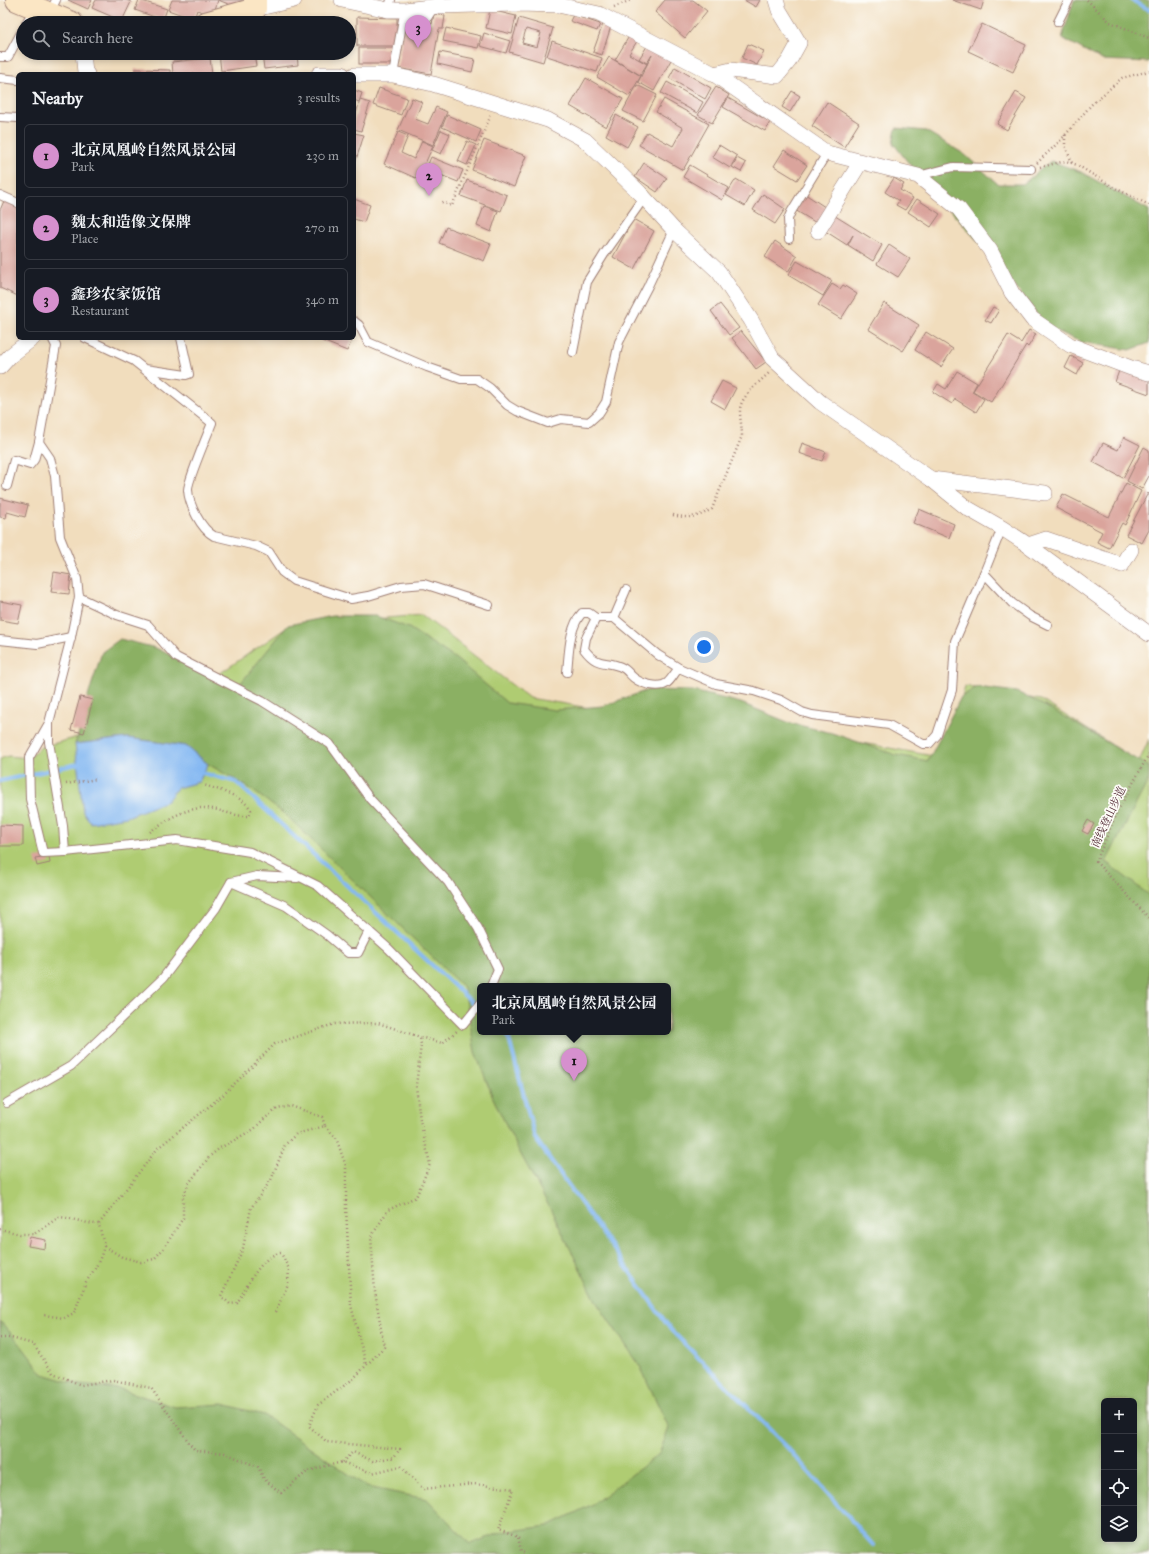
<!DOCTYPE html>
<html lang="en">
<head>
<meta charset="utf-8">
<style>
  body { margin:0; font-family:"IM FELL Great Primer","Noto Serif SC",serif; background:#20242c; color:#f1f3f6 }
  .controls { position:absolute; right:12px; bottom:12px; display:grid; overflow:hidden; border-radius:6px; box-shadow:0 2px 6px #0003 }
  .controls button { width:36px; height:36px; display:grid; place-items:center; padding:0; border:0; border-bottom:1px solid #363941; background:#171b24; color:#f1f3f6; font:20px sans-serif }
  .you { position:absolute; left:704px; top:647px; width:14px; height:14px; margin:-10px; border:3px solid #fff; border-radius:50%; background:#1a73e8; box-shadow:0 0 0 6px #1a73e833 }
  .badge { display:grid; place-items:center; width:26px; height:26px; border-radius:50%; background:#d690ce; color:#111; font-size:13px; font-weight:700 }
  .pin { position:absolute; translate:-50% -33px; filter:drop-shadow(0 1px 2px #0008) }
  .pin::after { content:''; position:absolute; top:21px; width:14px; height:12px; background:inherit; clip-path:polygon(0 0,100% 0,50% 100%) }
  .popup { position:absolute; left:477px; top:983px; width:194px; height:52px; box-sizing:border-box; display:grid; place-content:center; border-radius:6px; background:#171b24; filter:drop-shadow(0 1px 3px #0005); font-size:13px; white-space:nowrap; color:#9ea1a6 }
  .popup b { font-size:15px; color:#f1f3f6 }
  .popup::after { content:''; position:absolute; left:50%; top:100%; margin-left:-8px; border:8px solid transparent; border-top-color:#171b24 }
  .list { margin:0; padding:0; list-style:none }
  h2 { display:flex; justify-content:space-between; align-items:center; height:52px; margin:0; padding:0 16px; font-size:17px }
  h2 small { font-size:13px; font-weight:400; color:#9ea1a6 }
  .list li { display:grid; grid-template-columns:26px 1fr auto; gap:12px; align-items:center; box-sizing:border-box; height:64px; margin:0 8px 8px; padding:0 8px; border:1px solid #363941; border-radius:6px }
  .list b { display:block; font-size:15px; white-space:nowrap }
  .list p { margin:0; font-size:13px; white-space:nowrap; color:#9ea1a6 }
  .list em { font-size:13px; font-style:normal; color:#9ea1a6 }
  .icon { flex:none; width:22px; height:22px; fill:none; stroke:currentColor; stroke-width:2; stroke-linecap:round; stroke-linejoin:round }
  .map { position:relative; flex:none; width:1149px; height:1554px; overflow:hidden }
  .search { position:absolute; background:#171b24; box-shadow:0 2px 6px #0003; left:16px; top:16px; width:340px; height:44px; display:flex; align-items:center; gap:10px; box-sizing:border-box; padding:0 14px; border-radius:22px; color:#9ea1a6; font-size:15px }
  .panel { position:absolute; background:#171b24; box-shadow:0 2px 6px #0003; left:16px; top:72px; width:340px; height:268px; border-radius:6px }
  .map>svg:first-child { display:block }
</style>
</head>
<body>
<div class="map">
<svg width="1149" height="1554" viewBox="0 0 1149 1554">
  <rect width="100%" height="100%" fill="#fdfcf7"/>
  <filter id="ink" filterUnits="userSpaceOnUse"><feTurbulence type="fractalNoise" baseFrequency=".025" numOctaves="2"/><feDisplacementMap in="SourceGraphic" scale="8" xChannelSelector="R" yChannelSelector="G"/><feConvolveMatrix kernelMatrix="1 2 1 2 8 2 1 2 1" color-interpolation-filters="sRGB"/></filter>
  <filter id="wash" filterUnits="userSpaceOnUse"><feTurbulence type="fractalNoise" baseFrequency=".012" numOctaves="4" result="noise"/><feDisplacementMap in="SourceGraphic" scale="16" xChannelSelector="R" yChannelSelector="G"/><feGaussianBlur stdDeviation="0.9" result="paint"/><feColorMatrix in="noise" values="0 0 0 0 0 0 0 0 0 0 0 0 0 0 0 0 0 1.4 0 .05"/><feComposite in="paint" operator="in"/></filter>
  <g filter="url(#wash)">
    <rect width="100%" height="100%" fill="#f1ddbd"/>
    <!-- green -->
    <path fill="#afcc72" stroke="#7c764e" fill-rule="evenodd" d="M422,615L529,698L638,716L835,738L944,758L965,686L1041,700L1139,762L1149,739V1554H0V759L8,756L29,758L41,747L97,732L216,676L289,626ZM480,986H668V1032H480ZM1104,1401H1134V1539H1104Z"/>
    <!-- forest -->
    <g fill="#8bb064" stroke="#6a6848" fill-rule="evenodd">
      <path d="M1074,0H1149V62L1102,60L1062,38Z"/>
      <path d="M896,128L926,131L964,154L998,184H1023L1051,161L1081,172L1149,210V343L1130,350L1081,342L1046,326L986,250L914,170L893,143Z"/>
      <path d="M332,616H376L409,628L456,659L507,703L555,710L603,706L648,690L693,691L741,703L790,723L832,733L896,755L928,761L961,697L977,687L1017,692L1049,708L1149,767V779L1106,862L1149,895V1554H0V1321L17,1340L43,1374L80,1385L120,1389L175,1407L223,1404L264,1415L367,1487L427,1499L470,1544L503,1532L548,1526L593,1504L659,1454L669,1428L640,1366L597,1303L550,1208L519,1151L493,1098L475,1052L464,988L287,816L248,787L208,764L186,746L127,738L75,744L84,718L88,696L102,652L120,639L156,648L210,675L240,684L288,625ZM480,986H668V1032H480ZM1104,1401H1134V1539H1104Z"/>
    </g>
    <!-- water -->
    <path fill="#84b8f2" stroke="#676c8e" d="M127,738L186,746L208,764L199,782L177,788L167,801L127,817L91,823L83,812L75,744Z"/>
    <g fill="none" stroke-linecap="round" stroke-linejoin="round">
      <!-- stream -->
      <g stroke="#84b8f2" stroke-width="4">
        <path d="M1132,0L1149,10"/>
        <path d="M199,772L236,782L478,1008"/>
        <path d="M0,781L82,763"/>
        <path d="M504,1032L508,1035L535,1138L671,1330L785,1445L873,1545"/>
      </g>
    </g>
    <g id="blocks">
      <!-- building -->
      <g fill="#daa49c" fill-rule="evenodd">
        <path d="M68,0H92L88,9Z"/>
        <path d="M96,0H126L131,2L122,21L92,8Z"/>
        <path d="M139,0L167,9L163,20L135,10Z"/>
        <path d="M172,0H242L239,8L218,0L213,16L197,10L194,19L168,10Z"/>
        <path d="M665,0H693L707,11L685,38L655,12Z"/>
        <path d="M744,0H760L756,7Z"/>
        <path d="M952,0H984L981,10Z"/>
        <path d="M490,10L516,16L512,34L486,28Z"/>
        <path d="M434,14L445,16L443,29H439L431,74L397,68L405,19L432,24Z"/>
        <path d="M573,15L600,24L597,31L570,21Z"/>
        <path d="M357,17L397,18V46H357Z"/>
        <path d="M519,18L553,28L543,62L509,52ZM526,29L541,33L537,47L522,43Z"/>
        <path d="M603,24L611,26L602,55L593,52Z"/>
        <path d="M982,24L1026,45L1013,72L968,51Z"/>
        <path d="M446,28L481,36L478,48L443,41Z"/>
        <path d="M484,33L510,41L506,53L480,46Z"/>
        <path d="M631,33L639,38L629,54L647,64L640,75L615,60Z"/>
        <path d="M552,41L602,58L597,72L547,56Z"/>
        <path d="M649,43L672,58L654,91L638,82L652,55L647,63L639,59Z"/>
        <path d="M748,44L764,51L757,65L742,58Z"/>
        <rect x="359" y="48" width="34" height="16"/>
        <path d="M440,52L475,59L472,72L438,64Z"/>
        <path d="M173,53H181L182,60H173Z"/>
        <path d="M202,53H211V56L202,57Z"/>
        <path d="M219,53H254L256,66L221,71Z"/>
        <path d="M262,53H297L298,65L264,69Z"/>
        <path d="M609,57L641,76L629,96L597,77Z"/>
        <path d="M210,58L212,74H173L172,62Z"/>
        <path d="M675,67L711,88L705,99L669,78Z"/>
        <path d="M135,69L170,70V74H135Z"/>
        <path d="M586,78L623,99L606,127L570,106Z"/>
        <path d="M667,82L703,102L697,113L661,93Z"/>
        <path d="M637,85L657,95L643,121L623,111Z"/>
        <path d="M716,87L729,95L712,123L698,115Z"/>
        <path d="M379,88L407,98L401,115L373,105Z"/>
        <path d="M354,90L362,93L359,102L354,100Z"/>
        <path d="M792,91L800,96L790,112L782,107Z"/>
        <path d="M1016,92L1026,98L1007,130L997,124Z"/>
        <path d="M412,98L422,102L415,119L428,124L436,107L447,112L433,145L398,130Z"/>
        <path d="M728,98L770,122L765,131L723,107Z"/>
        <path d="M664,99L709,124L683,170L639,145L647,132L673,146L683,128L656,112Z"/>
        <path d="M360,100L370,103L361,131L354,129V121Z"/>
        <path d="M827,102L859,123L844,147L812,126Z"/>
        <path d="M447,115L481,130L476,142L442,127Z"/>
        <path d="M616,115L638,127L627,147L606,135Z"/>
        <path d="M441,130L450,134L441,154L432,150Z"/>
        <path d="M398,132L408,136L401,153L414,159L422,141L433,146L418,179L384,164Z"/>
        <path d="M354,133L364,135L354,166Z"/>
        <path d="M484,140L526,156L514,187L472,170Z"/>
        <path d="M467,141L476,145L467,165L458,161Z"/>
        <path d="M719,145L737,156L730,168L712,157Z"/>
        <path d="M784,150L807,165L797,180L774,166Z"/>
        <path d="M431,157L463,170L458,182L426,169Z"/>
        <path d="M737,158L746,163L741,172L732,167Z"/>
        <path d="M644,163L667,178L657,192L635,177Z"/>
        <path d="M690,165L729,188L722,200L683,177Z"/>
        <path d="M894,178L904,184L900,190L913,198L905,210L896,205L899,201L885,192Z"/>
        <path d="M736,179L754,190L745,206L726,195Z"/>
        <path d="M467,180L507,195L501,211L461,196Z"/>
        <path d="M763,194L785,209L775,224L753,210Z"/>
        <path d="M805,194L828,209L818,224L795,210Z"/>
        <path d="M354,199L370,205L364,222L354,219Z"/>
        <path d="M917,199L940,214L931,227L908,212Z"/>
        <path d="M4,201L18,207V296L0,288V210Z"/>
        <path d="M484,206L498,211L491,232L477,226Z"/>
        <path d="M832,214L882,245L873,261L848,245L853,235L847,245L822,229Z"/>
        <path d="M633,219L654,231L634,269L613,257Z"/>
        <path d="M446,227L491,244L484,261L439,243Z"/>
        <path d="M775,241L797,256L788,272L765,257Z"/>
        <path d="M889,245L910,259L898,277L877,264Z"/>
        <path d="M797,261L832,281L823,296L788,275Z"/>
        <path d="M832,284L840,289L843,285L857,294L841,319L818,305Z"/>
        <path d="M884,303L919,325L903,351L868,329Z"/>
        <path d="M720,304L739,328L729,335L711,311Z"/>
        <path d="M993,307L999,310L991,323L985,320Z"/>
        <path d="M1029,330L1036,334L1028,347L1026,345L991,402L973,391L1008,335L1021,343Z"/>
        <path d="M741,331L766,362L756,369L732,338Z"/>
        <path d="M926,332L953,349L941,367L915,350Z"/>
        <path d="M321,338H346L352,340L347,351L320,340Z"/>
        <path d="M1071,356L1083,363L1077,375L1065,368Z"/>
        <path d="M1120,368L1149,379V394L1115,382Z"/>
        <path d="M957,371L977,383L972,392L984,399L976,412L955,399L952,404L933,392L938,384L946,389Z"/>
        <path d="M722,381L736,388L725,409L711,401Z"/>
        <path d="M1124,437L1140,445L1123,478L1093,462L1103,443L1118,450Z"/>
        <path d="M802,443L826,452L822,461L799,453Z"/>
        <path d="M1144,447L1149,450V476L1142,489L1127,481Z"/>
        <path d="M1126,483L1141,491L1125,525L1122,523L1109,548L1097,542L1102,532L1056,508L1063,494L1109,517Z"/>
        <path d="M1148,493L1149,494V530L1142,543L1126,535Z"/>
        <path d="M0,498L28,505L25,517L7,512L6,518L0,517Z"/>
        <path d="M919,509L954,524L949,538L913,523Z"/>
        <path d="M54,572L71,575L69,594L51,592Z"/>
        <path d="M0,601L22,605L18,623L0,620Z"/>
        <path d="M80,697L93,700L84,733L71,730Z"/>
        <path d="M1088,820L1094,824L1088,834L1082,831Z"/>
        <path d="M0,825L23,826V846H0Z"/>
        <path d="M49,856L50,863L37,866L35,858Z"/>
        <path d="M30,1237L46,1240L45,1249L28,1246Z"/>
      </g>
    </g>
  </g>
  <g filter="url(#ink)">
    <use href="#blocks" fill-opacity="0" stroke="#9e7e74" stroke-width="1"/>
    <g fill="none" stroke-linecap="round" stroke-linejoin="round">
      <!-- lane casing -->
      <g stroke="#9e7e74" stroke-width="10">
        <g id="lane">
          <path d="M388,10L391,0"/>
          <path d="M50,12L56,0"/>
          <path d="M1058,22L1069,0"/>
          <path d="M26,23L35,8"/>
          <path d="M0,57H8L23,29"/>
          <path d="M393,75L403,19L427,18L434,7"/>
          <path d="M0,78L18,80"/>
          <path d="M0,117L18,118"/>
          <path d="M918,176L953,167L1031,169"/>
          <path d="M0,195L18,203"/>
          <path d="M789,239L788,219L791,212L827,153"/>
          <path d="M354,321L359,325L368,342L427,367L461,379H477L490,388L507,405L517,411L548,423L561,419L589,422L599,413L606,402L619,342L648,286L674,230"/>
          <path d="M85,338L134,361L212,423C208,433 187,483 188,490C189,505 201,529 214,536L256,546L269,552L282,572L294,581L351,599L368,596L401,586L424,584L489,605"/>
          <path d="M573,352L587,282L605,253L644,198"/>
          <path d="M145,369L186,375L189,374L181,338"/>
          <path d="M7,486L14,460L30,465L34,460L39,442"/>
          <path d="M1002,528L984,573L1012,603L1030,616L1048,625"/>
          <path d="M79,597L117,615L148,625L176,657L262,701L330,744L370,799L448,882L478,928L498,969L491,986"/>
          <path d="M614,618L626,590"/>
          <path d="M0,640L37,644L71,637"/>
          <path d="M679,668C675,672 672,679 667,683C659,689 642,684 634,678C630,675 627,670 623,668C606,659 599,669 584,649L586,638L596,618H614L658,655L679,668L716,684L754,691L781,700L802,712L812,715L889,725L923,744H929L937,735L952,690L955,641L984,573"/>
          <path d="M567,672C569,653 569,627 582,613H589L596,618"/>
          <path d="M49,723L29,758L30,799L43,853L65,852L63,826L49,742V723L71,637L79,597L77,579L60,537L55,476L50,458L39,442L56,346L52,338"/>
          <path d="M65,852L177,840L250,852L318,886L389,949L463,1025L480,1004"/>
          <path d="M231,882L286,906L327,935L348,953H358L369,931"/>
          <path d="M7,1103L71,1066L163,978L216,908L231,882L257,876L297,878"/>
        </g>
      </g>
      <!-- street casing -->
      <g stroke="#9e7e74" stroke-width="16">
        <g id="street">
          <path d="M342,0L388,10H405L439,6L517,4L558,5L599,14L714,74L827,153L918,176L959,209L990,250L1012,293L1032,319L1070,345L1131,368L1149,373"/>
          <path d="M255,9L294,0"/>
          <path d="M83,53L85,72L87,74"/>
          <path d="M319,74H342"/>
          <path d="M714,74L731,70L777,76L789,61L799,43L779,10L776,0"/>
          <path d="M354,75H393L433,84L548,120L585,140L640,193L674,230L719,272L751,320L772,358L820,402L931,479L967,508L1002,528L1028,545L1149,634"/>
          <path d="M818,231L860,163"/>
          <path d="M0,367L10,356L33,338"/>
          <path d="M931,479L1045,493"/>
          <path d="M1028,545L1046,539L1122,565L1131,550"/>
        </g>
      </g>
      <!-- secondary casing -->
      <g stroke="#9e7e74" stroke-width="24">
        <g id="secondary">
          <path d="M17,0L72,23"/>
          <path d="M205,23L255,9V0"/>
        </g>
      </g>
      <!-- path -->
      <g stroke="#9e7e74" stroke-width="2.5" stroke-dasharray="1 3" stroke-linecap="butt">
        <path d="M1087,0L1110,22L1149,38"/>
        <path d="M614,7L631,0"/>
        <path d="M1065,135V145L1072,163"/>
        <path d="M1037,163L1061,140L1092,104L1122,78L1149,71"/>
        <path d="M1040,167L1066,161L1077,165L1113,187L1149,205"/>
        <path d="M442,202L452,206L491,115"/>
        <path d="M673,515C688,519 699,517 712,509L742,436C742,427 740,420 740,411C739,397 761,381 770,372"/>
        <path d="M1149,754L1117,812L1096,862L1149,918"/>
        <path d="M66,784L97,779"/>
        <path d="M150,832C164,821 185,808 203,808C219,808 233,817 249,816L251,810C243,796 219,790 204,785"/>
        <path d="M325,1126L336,1138L346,1166V1208L351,1305L366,1365"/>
        <path d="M99,1224L158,1148L223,1095L275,1044L334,1024L378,1023L420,1037L442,1043L457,1031"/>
        <path d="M0,1229L20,1234H34L59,1217C73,1218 85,1224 99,1224L104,1246L101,1256L96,1267L86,1282L74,1313L64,1318L44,1315"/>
        <path d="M104,1246L122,1257L141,1262L154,1259L164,1248L183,1218V1197L189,1183L210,1156L220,1148L254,1129L264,1119L277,1109L291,1106L322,1117L325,1126L296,1134L285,1145L271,1180L251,1208L243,1248L238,1260L221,1296L230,1304L237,1303C246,1288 262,1254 281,1253L289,1269L288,1284L275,1313"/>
        <path d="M0,1338H11L33,1344L53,1373L81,1385L113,1380L151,1388C166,1409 179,1430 195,1450L225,1453L258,1467L264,1479L281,1493L308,1471L342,1462L372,1473L401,1466L423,1489L474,1484L513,1489L498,1530L518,1537L521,1551L526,1554"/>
        <path d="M342,1462L353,1452L373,1461L394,1457L400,1449L327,1442L309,1426L318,1405L353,1379L384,1347L375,1292L371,1237L388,1210L416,1197L430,1164L420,1120L416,1086L421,1045L420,1037"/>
      </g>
      <!-- lane -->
      <use href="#lane" stroke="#fff" stroke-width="8"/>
      <!-- street -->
      <use href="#street" stroke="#fff" stroke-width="15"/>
      <!-- secondary -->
      <use href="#secondary" stroke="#fbe6c4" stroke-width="22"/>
    </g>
  </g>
  <g text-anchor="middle" stroke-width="3.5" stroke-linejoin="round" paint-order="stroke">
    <!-- street labels -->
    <g font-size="11" fill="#4a1f2b" stroke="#fdfcf7">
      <text transform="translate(1108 817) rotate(-65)" y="4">南线登山步道</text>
    </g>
  </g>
</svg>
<div class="controls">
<button>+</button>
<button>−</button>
<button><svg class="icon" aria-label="locate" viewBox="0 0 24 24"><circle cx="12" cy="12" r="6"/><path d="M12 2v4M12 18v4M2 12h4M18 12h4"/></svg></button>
<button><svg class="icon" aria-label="layers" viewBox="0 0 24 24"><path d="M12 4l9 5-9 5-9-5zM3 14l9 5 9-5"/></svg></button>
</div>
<div class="you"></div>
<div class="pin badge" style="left:574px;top:1081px">1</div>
<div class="popup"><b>北京凤凰岭自然风景公园</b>Park</div>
<div class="pin badge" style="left:429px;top:196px">2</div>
<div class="pin badge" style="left:418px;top:48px">3</div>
<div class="search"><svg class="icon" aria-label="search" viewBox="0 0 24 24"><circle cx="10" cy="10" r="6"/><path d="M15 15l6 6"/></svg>Search here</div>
<section class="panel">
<h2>Nearby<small>3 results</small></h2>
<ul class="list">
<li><span class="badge">1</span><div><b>北京凤凰岭自然风景公园</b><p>Park</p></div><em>230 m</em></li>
<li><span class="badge">2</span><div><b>魏太和造像文保牌</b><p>Place</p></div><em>270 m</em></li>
<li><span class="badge">3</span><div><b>鑫珍农家饭馆</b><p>Restaurant</p></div><em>340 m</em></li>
</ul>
</section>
</div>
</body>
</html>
